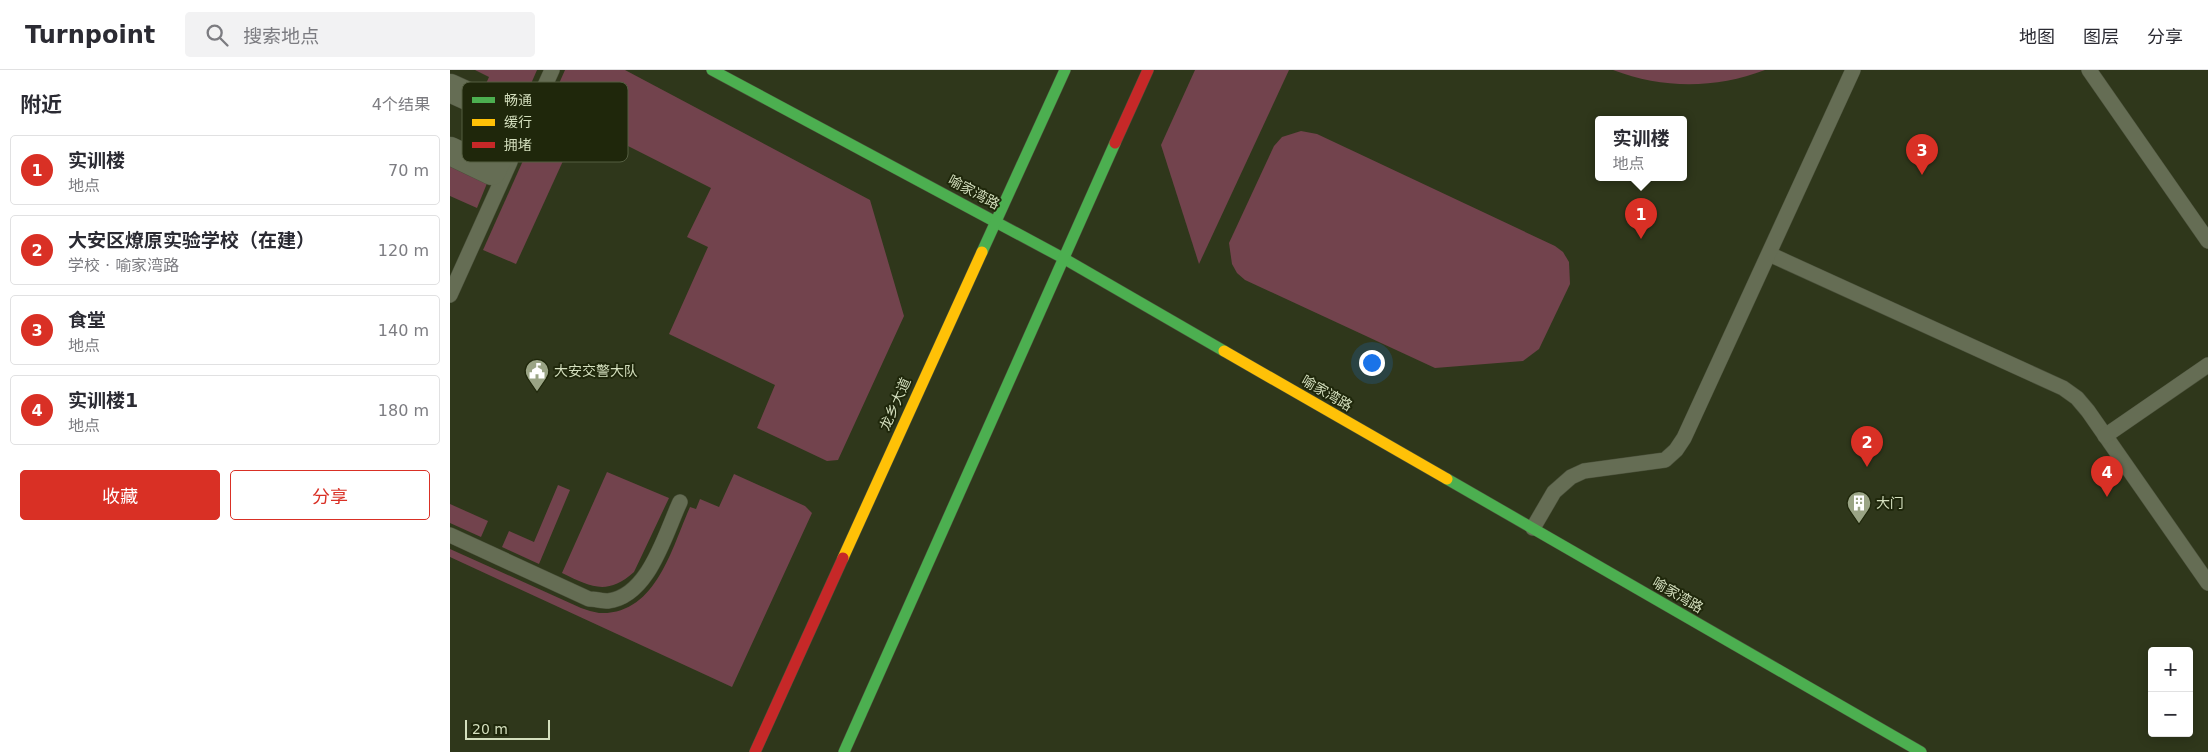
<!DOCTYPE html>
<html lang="zh">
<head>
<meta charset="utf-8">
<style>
  body { margin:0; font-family:"DejaVu Sans","Noto Sans SC",sans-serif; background:#f2f2f3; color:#2b2b33 }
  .controls { position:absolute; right:15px; bottom:15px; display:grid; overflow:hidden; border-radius:5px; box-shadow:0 2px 12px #0003 }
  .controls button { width:45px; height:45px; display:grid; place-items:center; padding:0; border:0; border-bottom:1px solid #e1e1e2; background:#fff; color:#2b2b33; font:25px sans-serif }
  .scale { position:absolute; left:15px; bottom:12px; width:85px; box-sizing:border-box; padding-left:5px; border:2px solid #d4dfbe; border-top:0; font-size:14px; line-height:18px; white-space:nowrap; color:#d4dfbe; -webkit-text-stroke:4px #1f270b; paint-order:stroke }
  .you { position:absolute; left:921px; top:292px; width:18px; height:18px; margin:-12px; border:4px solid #fff; border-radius:50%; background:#1a73e8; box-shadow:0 0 0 8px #1a73e833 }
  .badge { display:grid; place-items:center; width:32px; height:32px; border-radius:50%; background:#d93025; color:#fff; font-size:16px; font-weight:700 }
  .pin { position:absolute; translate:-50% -41px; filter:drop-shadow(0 1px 2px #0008) }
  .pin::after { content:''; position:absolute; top:26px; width:18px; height:15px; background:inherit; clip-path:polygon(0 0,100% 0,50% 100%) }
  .popup { position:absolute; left:1145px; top:46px; width:92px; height:65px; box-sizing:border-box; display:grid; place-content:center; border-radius:5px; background:#fff; filter:drop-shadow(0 1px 4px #0005); font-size:16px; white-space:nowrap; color:#7c7c81 }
  .popup b { font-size:19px; color:#2b2b33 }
  .popup::after { content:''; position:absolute; left:50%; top:100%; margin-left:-10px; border:10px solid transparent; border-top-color:#fff }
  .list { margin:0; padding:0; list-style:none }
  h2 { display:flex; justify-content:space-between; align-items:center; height:65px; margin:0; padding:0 20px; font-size:21px }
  h2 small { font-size:16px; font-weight:400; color:#7c7c81 }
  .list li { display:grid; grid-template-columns:32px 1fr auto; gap:15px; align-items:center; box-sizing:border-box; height:70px; margin:0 10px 10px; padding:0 10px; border:1px solid #e1e1e2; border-radius:5px }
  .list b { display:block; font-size:19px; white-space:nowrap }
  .list p { margin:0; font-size:16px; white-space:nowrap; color:#7c7c81 }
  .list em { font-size:16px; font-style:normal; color:#7c7c81 }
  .actions { display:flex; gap:10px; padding:15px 20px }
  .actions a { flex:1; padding:11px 0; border:1px solid #d93025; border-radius:5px; text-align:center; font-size:18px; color:#d93025 }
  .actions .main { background:#d93025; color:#fff }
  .icon { flex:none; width:28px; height:28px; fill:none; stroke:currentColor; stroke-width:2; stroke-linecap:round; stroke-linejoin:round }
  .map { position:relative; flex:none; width:1758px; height:682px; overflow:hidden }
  header { display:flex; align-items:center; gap:30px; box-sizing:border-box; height:70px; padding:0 25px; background:#fff; border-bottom:1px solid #e1e1e2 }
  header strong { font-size:24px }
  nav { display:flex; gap:28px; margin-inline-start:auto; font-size:18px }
  .search { width:350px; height:45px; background:#f2f2f3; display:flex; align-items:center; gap:12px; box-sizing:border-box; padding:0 18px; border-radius:5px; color:#7c7c81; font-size:19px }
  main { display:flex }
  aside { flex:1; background:#fff }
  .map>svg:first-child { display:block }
</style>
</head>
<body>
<header>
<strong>Turnpoint</strong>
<div class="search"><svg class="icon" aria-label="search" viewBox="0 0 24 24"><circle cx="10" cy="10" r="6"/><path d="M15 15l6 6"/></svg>搜索地点</div>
<nav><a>地图</a><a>图层</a><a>分享</a></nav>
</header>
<main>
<aside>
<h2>附近<small>4个结果</small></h2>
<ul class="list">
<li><span class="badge">1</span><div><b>实训楼</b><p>地点</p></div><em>70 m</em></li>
<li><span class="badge">2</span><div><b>大安区燎原实验学校（在建）</b><p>学校 · 喻家湾路</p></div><em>120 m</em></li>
<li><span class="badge">3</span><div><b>食堂</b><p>地点</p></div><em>140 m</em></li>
<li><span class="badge">4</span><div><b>实训楼1</b><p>地点</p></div><em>180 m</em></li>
</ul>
<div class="actions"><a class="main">收藏</a><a>分享</a></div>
</aside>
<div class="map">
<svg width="1758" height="682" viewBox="0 0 1758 682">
  <rect width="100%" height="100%" fill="#2f371b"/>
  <!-- green -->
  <g fill="#72434d">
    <path d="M25,0H87L66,48L28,31L39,7Z"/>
    <path d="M115,0H175L420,130L454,246L388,390L377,391L307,358L325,315L219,264L258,177L237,167L261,118L99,36Z"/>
    <path d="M745,0H839L749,194L711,75Z"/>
    <path d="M1163,0H1315C1265,19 1213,19 1163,0Z"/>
    <path d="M851,61L867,64L1105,176L1113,182L1119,192L1120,214L1089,279L1073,291L985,298L795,210L787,203L782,194L779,173L824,76L832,67Z"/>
    <path d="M80,75L113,91L66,194L33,180Z"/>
    <path d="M0,81L42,101L27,138L0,126Z"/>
    <path d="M157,402L219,428L184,502C157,526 141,517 112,503Z"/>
    <path d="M284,404L355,436L362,443L282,617L0,487V479L131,538C137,540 143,542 149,543C206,546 222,477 240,437L246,439L250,429L269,437Z"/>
    <path d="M108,415L120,420L89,494L52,477L59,461L84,472Z"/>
    <path d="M0,434L38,451L31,467L0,453Z"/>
  </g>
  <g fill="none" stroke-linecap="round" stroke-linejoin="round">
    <!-- lane casing -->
    <g stroke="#4a503a" stroke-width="16">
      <g id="lane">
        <path d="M1639,0L1758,171"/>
        <path d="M72,66L102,0"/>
        <path d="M1319,184L1613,318L1627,328L1638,341L1758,513"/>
        <path d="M0,225L60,92"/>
        <path d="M1655,366L1758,295"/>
        <path d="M1083,458L1104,422L1121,407L1134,401L1215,390L1226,380L1234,368L1403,0"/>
        <path d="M0,465L139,529C145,529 152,531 158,531C199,526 215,464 230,432"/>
      </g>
    </g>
    <!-- street casing -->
    <g stroke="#4a503a" stroke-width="29">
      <path id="street" d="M0,18L66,48L42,101L0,81"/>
    </g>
    <!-- fast casing -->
    <g stroke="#4a503a" stroke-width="12">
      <g id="fast">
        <path d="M262,0L613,188L774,281"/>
        <path d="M532,182L615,0"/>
        <path d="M997,409L1471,682"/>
        <path d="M394,682L665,73"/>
      </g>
    </g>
    <!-- slow casing -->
    <g stroke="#4a503a" stroke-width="12">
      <g id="slow">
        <path d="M774,281L997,409"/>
        <path d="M393,488L532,182"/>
      </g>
    </g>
    <!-- jam casing -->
    <g stroke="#4a503a" stroke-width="12">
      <g id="jam">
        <path d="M665,73L698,0"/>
        <path d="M305,682L393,488"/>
      </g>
    </g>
    <!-- lane -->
    <use href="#lane" stroke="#656d54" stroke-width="15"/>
    <!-- street -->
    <use href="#street" stroke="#656d54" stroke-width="28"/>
    <!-- fast -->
    <use href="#fast" stroke="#4caf50" stroke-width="11"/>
    <!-- slow -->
    <use href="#slow" stroke="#ffc107" stroke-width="11"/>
    <!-- jam -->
    <use href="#jam" stroke="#c62828" stroke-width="11"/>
  </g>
  <!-- icons -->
  <defs>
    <g id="civic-pin" transform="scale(1.25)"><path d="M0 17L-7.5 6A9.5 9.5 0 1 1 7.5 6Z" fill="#9aa485" stroke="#1f270b"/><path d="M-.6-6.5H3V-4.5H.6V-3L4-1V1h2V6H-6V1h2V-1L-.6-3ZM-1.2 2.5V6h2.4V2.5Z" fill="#fff"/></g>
    <g id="building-pin" transform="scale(1.25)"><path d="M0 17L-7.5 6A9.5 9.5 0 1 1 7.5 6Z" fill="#9aa485" stroke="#1f270b"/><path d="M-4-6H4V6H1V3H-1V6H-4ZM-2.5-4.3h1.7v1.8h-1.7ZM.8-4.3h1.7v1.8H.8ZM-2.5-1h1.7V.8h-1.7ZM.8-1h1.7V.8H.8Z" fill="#fff"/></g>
  </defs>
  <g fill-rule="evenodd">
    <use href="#civic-pin" x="87" y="301"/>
    <use href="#building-pin" x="1409" y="433"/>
  </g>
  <g text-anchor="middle" stroke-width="4" stroke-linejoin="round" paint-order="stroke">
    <!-- street labels -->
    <g font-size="14" fill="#d4dfbe" stroke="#1f270b">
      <text transform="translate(524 122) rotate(28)" y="5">喻家湾路</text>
      <text transform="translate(877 323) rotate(30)" y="5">喻家湾路</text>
      <text transform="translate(445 334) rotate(-66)" y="5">龙乡大道</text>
      <text transform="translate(1228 525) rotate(30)" y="5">喻家湾路</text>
    </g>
    <!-- poi labels -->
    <g font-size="14" fill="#d4dfbe" stroke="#1f270b" text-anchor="start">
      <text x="104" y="306">大安交警大队</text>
      <text x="1426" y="438">大门</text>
    </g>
  </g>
  <!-- legend -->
  <rect x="12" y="12" width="166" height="80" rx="8" fill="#1f270b" stroke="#555e41" stroke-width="1"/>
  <rect x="22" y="27" width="23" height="6" fill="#4caf50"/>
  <rect x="22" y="49" width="23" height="7" fill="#ffc107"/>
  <rect x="22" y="72" width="23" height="6" fill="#c62828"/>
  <g font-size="14" fill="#d4dfbe">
    <text x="54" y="35">畅通</text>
    <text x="54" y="57">缓行</text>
    <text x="54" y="80">拥堵</text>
  </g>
</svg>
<div class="controls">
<button>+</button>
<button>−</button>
</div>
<div class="scale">20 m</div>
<div class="you"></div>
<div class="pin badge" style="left:1191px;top:169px">1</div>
<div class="popup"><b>实训楼</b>地点</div>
<div class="pin badge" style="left:1417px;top:397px">2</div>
<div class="pin badge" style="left:1472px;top:105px">3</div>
<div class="pin badge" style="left:1657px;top:427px">4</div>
</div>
</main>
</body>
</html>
